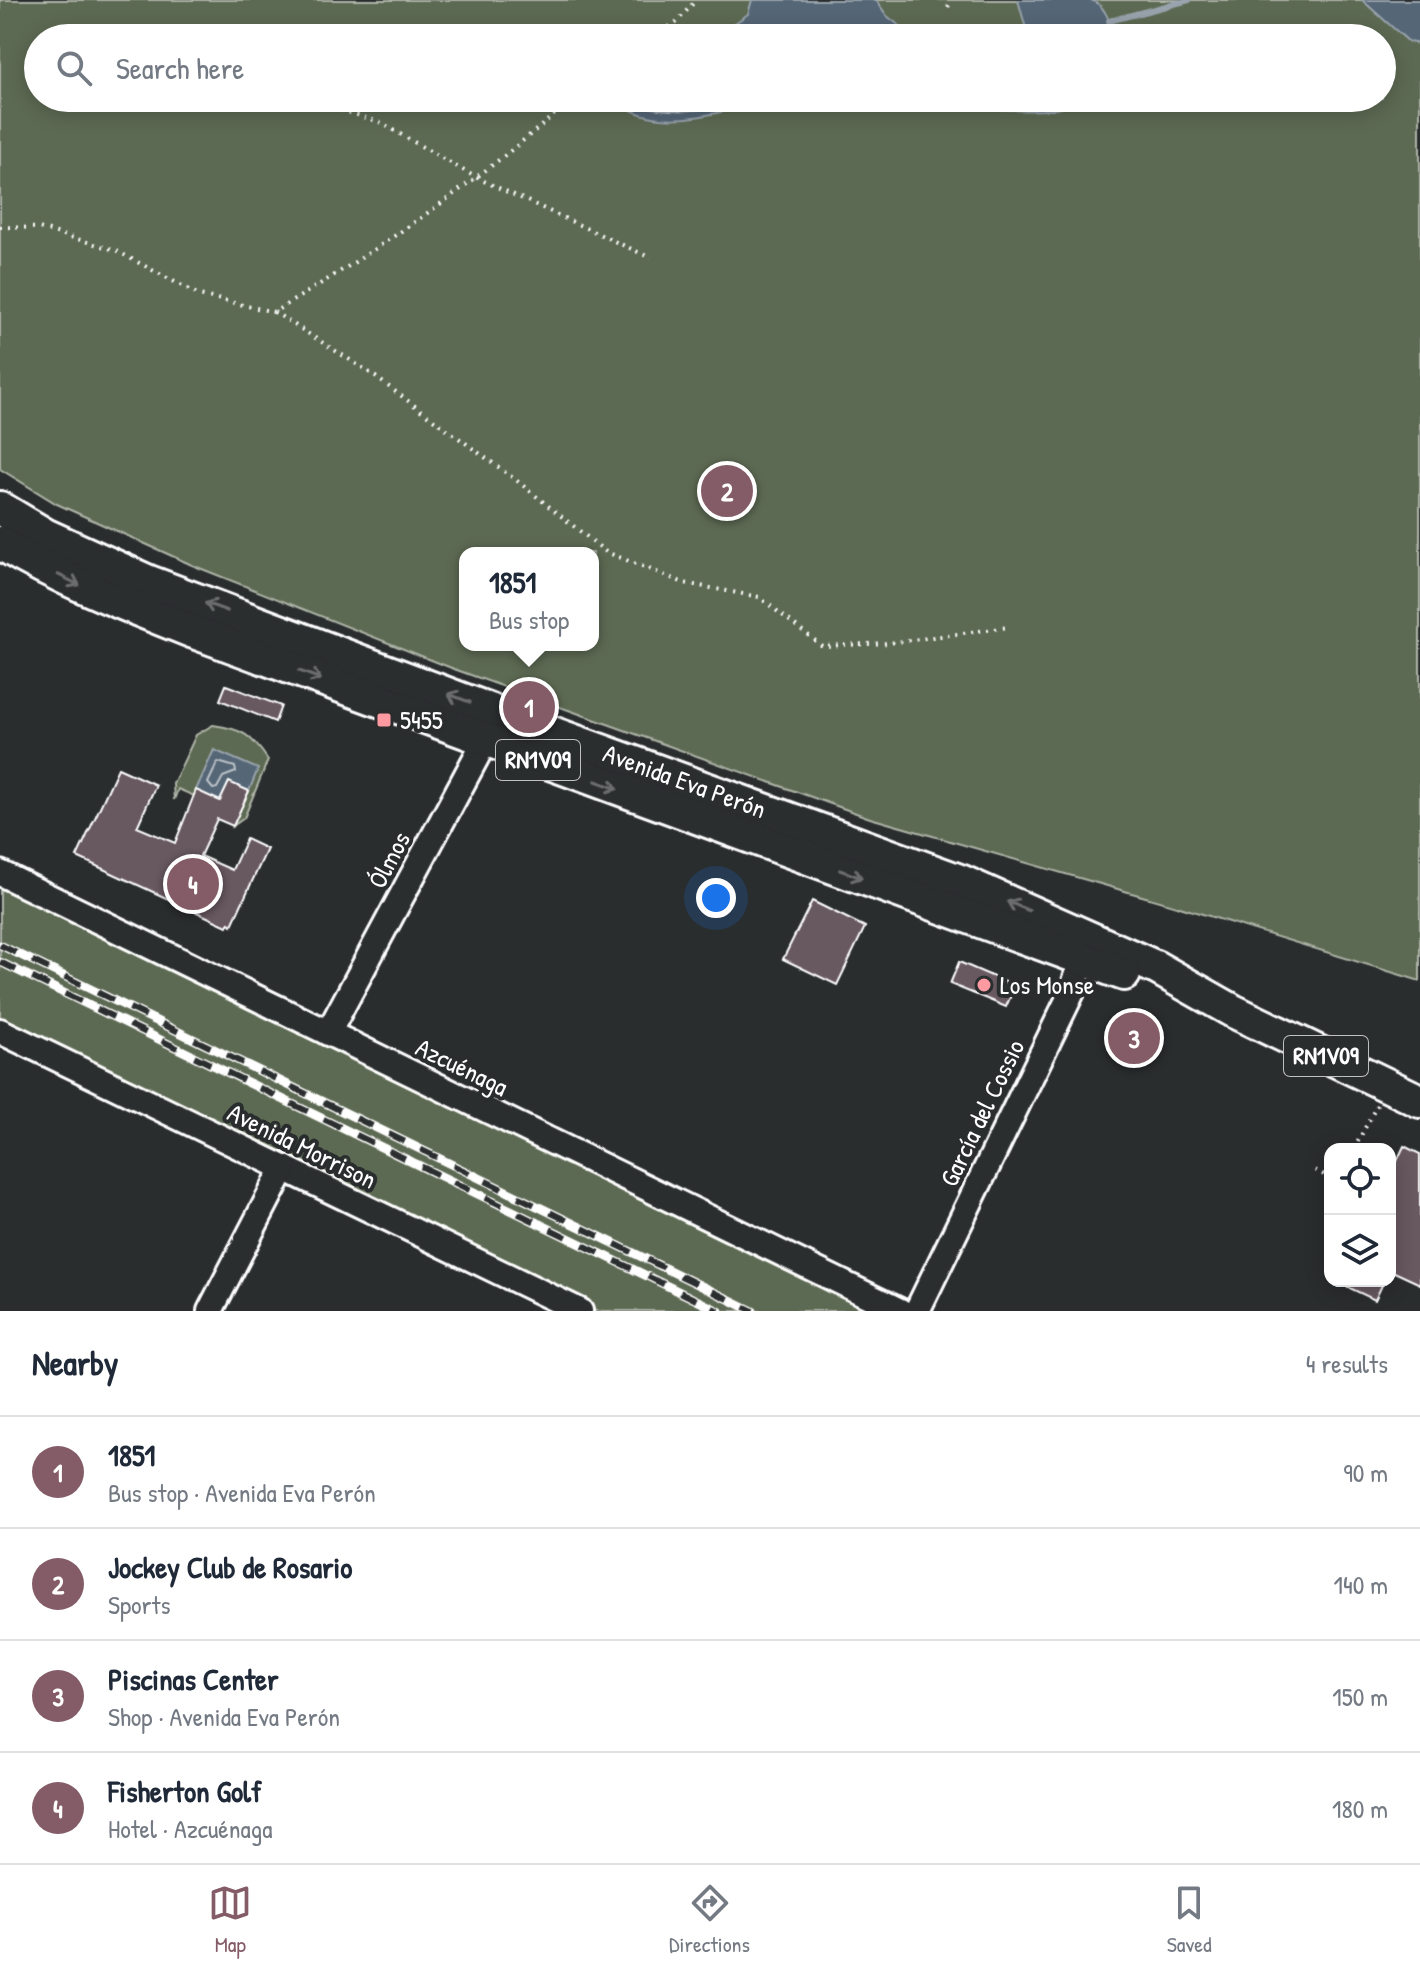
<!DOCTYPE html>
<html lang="en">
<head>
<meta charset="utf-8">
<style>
  body { margin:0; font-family:"Patrick Hand",sans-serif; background:#f6f6f7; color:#1f2937 }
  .controls { position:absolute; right:24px; bottom:24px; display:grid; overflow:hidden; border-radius:16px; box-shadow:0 4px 20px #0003 }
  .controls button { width:72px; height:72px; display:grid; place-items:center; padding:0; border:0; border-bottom:2px solid #e0e1e3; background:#fff; color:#1f2937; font:40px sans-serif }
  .you { position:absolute; left:716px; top:898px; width:28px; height:28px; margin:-20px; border:6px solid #fff; border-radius:50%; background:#1a73e8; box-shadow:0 0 0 12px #1a73e833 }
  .badge { display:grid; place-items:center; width:52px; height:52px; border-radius:50%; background:#845c67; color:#fff; font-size:26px; font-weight:700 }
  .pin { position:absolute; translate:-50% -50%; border:4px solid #fff; box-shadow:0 2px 8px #0006 }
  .popup { position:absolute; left:459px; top:547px; width:140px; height:104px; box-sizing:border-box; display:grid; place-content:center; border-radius:16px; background:#fff; filter:drop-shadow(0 2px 6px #0005); font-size:26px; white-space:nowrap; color:#747a83 }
  .popup b { font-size:30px; color:#1f2937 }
  .popup::after { content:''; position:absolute; left:50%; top:100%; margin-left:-16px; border:16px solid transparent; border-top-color:#fff }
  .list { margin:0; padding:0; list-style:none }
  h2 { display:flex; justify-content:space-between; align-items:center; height:104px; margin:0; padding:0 32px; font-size:34px }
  h2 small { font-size:26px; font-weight:400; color:#747a83 }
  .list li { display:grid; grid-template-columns:52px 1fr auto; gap:24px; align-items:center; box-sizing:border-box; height:112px; padding:0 32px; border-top:2px solid #e0e1e3 }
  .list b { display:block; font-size:30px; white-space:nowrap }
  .list p { margin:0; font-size:26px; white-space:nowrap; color:#747a83 }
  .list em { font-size:26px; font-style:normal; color:#747a83 }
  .icon { flex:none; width:44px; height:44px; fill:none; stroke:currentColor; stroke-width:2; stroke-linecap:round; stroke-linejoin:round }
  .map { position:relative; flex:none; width:1420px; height:1311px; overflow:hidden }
  .search { position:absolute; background:#fff; box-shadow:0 4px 20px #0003; left:24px; right:24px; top:24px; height:88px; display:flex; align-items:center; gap:20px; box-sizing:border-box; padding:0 28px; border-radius:44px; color:#747a83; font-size:30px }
  .sheet { height:552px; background:#fff }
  nav { display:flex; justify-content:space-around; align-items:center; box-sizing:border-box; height:112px; border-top:2px solid #e0e1e3; background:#fff; font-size:22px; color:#747a83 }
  nav a { display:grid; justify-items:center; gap:4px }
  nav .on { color:#845c67 }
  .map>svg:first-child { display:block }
</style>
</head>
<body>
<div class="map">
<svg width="1420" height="1311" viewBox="0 0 1420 1311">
  <rect width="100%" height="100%" fill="#2a2d2e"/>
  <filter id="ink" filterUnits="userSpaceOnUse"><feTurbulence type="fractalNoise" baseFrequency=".0125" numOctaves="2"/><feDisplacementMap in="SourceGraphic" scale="16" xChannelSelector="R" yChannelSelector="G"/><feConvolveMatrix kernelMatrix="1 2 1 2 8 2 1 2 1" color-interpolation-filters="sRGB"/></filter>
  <g filter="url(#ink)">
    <!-- green -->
    <g fill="#5d6a52" stroke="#aeb4a8" stroke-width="2" fill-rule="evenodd">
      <path d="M0,0H1420V981L1170,904L870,818L454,669L192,565L57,504L0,469ZM38,38H1382V98H38ZM465,553H593V645H465Z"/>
      <path d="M213,725C243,729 251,735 268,760L244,818L233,826L249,791L214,750L194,796L178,789L174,800L173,784L196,735Z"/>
      <path d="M0,873L900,1311H580L0,1031Z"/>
    </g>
    <!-- water -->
    <g fill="#546676" stroke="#98a3ad" stroke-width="2">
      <path d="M752,0H876L887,16L916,38H698L735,23L748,14Z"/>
      <path d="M1018,0C1033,0 1079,0 1091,0C1105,4 1112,25 1113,38H1023L1025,25Z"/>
      <path d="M1362,0H1420V44L1409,42Z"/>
      <path d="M619,98H738L732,109C698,119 648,127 619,102Z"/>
      <path d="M948,98H1083C1077,102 1068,107 1060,108C1039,113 966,110 948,98Z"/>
      <path d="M214,750L258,769L249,791L229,782L220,801L196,790Z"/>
    </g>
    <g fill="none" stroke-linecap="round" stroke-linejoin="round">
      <!-- shore -->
      <g stroke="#bbc2c8" stroke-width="2">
        <path d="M627,98C643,113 715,116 729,98"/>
        <path d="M970,98C995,101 1042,107 1065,98"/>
        <path d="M218,762L235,767L236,772L223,777L217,788L213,789L208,783Z"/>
      </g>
      <!-- stream -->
      <path stroke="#98a3ad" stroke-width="6" d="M1109,21L1189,0"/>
    </g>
    <!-- building -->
    <g fill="#685861" stroke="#fff" stroke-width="2">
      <path d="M226,685L281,706L275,722L220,700Z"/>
      <path d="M118,768L156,785L137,827L175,843L196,790L220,801L229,782L249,791L233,826L217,819L200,856L232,870L246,839L267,849L232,925L229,923L227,926L77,857Z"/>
      <path d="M812,901L865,927L837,985L783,959Z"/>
      <path d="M959,962L1015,986L1006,1007L950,984Z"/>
      <path d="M1404,1146L1420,1154V1284L1390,1270V1176Z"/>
      <path d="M1335,1281H1384L1375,1300Z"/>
    </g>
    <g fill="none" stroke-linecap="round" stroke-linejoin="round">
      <!-- minor casing -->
      <g stroke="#fff" stroke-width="30">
        <g id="minor">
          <path d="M0,873L900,1311"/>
          <path d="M0,1031L580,1311"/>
          <path d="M328,1033L485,741L492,724"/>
          <path d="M210,1311L284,1168"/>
          <path d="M917,1311L1072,992L1087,943"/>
        </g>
      </g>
      <!-- major casing -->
      <g stroke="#fff" stroke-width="38">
        <g id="major">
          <path id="s1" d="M0,508L45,535L149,582L516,720L960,881L1157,968L1233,1011L1420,1101"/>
          <path d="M0,543C61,580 128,606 194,632L1124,974"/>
        </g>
      </g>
      <!-- path -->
      <g stroke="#fff" stroke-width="4" stroke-dasharray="2 6" stroke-linecap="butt">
        <path d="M948,7L951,0"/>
        <path d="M647,38L676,23L696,0"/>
        <path d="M303,98L379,122L475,177L651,258"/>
        <path d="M0,227L39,228L115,250L199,295L274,312C380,249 481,180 573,98"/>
        <path d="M274,312L366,370L516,480L606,552L684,583L759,597L822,646L889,643L1009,627"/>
        <path d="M1354,1149L1377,1105"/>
        <path d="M1315,1170L1330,1178"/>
      </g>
      <!-- minor -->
      <use href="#minor" stroke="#2a2d2e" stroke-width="24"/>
      <!-- major -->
      <use href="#major" stroke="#2a2d2e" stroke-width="32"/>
      <!-- rail casing -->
      <g stroke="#fff" stroke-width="9">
        <g id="rail">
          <path d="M0,945L753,1311"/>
          <path d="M0,962L719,1311"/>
        </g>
      </g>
      <!-- rail -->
      <use href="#rail" stroke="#2a2d2e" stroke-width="6" stroke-dasharray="18" stroke-linecap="butt"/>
    </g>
    <!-- one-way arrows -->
    <defs><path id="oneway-shaft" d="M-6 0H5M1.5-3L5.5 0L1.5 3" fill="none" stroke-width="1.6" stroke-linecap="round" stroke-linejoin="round" transform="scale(2)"/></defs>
    <g stroke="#6a6c6d">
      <use href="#oneway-shaft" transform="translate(69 580) rotate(26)"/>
      <use href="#oneway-shaft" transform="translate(216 607) rotate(-160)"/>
      <use href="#oneway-shaft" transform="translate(310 675) rotate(21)"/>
      <use href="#oneway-shaft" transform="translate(459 698) rotate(-159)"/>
      <use href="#oneway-shaft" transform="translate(607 785) rotate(20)"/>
      <use href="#oneway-shaft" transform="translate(851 874) rotate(20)"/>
      <use href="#oneway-shaft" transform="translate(1018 906) rotate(-157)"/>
    </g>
  </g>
  <!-- markers -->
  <g fill="#ff9aa2" stroke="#2a2d2e" stroke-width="3">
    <rect x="376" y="712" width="16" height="16" rx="4"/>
    <circle cx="984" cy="985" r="8"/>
  </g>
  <g text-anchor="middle" stroke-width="8" stroke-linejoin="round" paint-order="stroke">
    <!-- shield labels -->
    <g fill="#2a2d2e" stroke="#bfc0c0" stroke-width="2">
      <rect x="496" y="740" width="84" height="40" rx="6"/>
      <rect x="1284" y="1036" width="84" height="40" rx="6"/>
    </g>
    <g font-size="24" font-weight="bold" fill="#fff">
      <text x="538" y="768">RN1V09</text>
      <text x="1326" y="1064">RN1V09</text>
    </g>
    <!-- poi labels -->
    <g font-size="26" fill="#fff" stroke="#2a2d2e" text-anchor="start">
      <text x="400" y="729">5455</text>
      <text x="1000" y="994">Los Monse</text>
    </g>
    <!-- street labels -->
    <g font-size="26" fill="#fff" stroke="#2a2d2e">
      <text dy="9" stroke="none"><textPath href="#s1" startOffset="738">Avenida Eva Perón</textPath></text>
      <text transform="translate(389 860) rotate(-62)" y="9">Ólmos</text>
      <text transform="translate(462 1067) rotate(26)" y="9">Azcuénaga</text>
      <text transform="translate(982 1113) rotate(-64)" y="9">García del Cossio</text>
      <text transform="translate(302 1146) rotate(26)" y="9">Avenida Morrison</text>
    </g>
  </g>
</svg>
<div class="controls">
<button><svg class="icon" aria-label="locate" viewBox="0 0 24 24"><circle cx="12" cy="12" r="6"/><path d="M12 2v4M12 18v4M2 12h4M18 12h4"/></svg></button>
<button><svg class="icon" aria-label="layers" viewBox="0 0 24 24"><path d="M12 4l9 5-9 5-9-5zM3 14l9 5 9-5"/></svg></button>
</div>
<div class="you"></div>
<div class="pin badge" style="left:529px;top:707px">1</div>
<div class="popup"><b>1851</b>Bus stop</div>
<div class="pin badge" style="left:727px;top:491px">2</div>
<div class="pin badge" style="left:1134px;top:1038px">3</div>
<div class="pin badge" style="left:193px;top:884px">4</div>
<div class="search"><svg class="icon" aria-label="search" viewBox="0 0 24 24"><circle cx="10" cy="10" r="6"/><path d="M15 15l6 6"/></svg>Search here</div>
</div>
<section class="sheet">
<h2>Nearby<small>4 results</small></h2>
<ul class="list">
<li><span class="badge">1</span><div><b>1851</b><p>Bus stop · Avenida Eva Perón</p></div><em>90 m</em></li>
<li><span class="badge">2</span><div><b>Jockey Club de Rosario</b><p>Sports</p></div><em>140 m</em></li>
<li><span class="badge">3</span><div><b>Piscinas Center</b><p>Shop · Avenida Eva Perón</p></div><em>150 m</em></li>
<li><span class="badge">4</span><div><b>Fisherton Golf</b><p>Hotel · Azcuénaga</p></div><em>180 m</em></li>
</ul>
</section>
<nav>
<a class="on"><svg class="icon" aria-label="map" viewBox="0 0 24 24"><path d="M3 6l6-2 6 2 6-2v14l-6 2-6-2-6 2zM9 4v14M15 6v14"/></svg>Map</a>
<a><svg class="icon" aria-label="directions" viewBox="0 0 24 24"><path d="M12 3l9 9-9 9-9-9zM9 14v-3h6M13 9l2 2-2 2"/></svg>Directions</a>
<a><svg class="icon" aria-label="saved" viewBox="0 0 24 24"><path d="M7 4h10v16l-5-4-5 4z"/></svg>Saved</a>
</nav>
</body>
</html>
